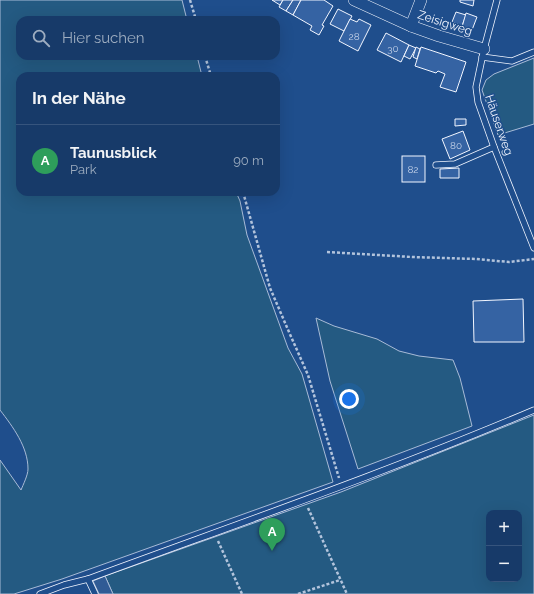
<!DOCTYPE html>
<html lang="de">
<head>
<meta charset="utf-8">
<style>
  body { margin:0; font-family:Raleway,sans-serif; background:#244571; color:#f1f3f6 }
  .controls { position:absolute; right:12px; bottom:12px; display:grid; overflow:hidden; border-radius:8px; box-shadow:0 4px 16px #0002 }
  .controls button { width:36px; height:36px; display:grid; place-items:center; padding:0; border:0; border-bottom:1px solid #36547d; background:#173a69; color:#f1f3f6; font:20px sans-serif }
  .you { position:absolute; left:349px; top:399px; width:14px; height:14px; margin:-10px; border:3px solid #fff; border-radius:50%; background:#1a73e8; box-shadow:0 0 0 6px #1a73e833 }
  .badge { display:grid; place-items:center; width:26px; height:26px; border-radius:50%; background:#ffb74d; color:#fff; font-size:13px; font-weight:700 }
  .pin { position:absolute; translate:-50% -33px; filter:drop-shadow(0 1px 2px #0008) }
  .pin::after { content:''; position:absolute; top:21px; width:14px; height:12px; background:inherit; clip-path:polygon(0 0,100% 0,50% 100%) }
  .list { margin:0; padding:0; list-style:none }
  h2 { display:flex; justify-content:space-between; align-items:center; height:52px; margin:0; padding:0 16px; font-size:17px }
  h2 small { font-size:13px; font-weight:400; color:#9eadc0 }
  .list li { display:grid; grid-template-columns:26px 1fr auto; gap:12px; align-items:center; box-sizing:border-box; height:72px; padding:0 16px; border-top:1px solid #36547d }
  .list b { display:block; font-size:15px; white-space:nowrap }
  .list p { margin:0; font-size:13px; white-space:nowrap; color:#9eadc0 }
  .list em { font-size:13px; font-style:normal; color:#9eadc0 }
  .icon { flex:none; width:22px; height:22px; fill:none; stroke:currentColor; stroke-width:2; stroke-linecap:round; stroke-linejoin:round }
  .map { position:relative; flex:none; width:534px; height:594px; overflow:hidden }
  .search { position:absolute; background:#173a69; box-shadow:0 4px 16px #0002; left:16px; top:16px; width:264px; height:44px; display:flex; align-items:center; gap:10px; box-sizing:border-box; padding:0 14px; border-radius:12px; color:#9eadc0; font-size:15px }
  .panel { position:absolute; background:#173a69; box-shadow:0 4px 16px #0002; left:16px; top:72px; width:264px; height:124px; border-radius:12px }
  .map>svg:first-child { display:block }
</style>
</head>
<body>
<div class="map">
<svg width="534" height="594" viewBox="0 0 534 594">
  <rect width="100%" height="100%" fill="#1f4e8c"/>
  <!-- green -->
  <g fill="#245a82" stroke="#a8bbd7" fill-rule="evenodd">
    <path d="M0,0H182L187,20H20V56H197L202,76H20V192H236L240,201L247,235L288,348L302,374L333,482L62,579L14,594H0V460L21,490C23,485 28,475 28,469C28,447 13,427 0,410Z"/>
    <path d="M534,58V124L498,135L482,90L486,80L494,74Z"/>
    <path d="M316,318L334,326L377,339L399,351L419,356L453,360L460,378L472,426L358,469L330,381Z"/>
    <path d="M534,415V594H113L105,576L341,492ZM489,513H519V579H489Z"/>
  </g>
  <!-- parking -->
  <path fill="#305b95" stroke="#a8bbd7" d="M105,576L113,594H99L93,581Z"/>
  <!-- building -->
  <g fill="#3563a3" stroke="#f2f6ff">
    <path d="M272,0H283L280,5Z"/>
    <path d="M283,0H293L286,11L279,7Z"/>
    <path d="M293,0H301L293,15L286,11Z"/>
    <path d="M301,0H324L333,6L322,25L324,26L319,35L310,30L312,26L293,15Z"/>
    <path d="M460,0H474L473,6L460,2Z"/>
    <path d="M338,9L352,16L344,31L330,24Z"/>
    <path d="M456,12L466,15L462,26L452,22Z"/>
    <path d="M466,13L477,17L472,30L462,27Z"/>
    <path d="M350,19L357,22L359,19L371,25L358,51L339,41Z"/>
    <path d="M386,33L409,45L401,62L377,50Z"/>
    <path d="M409,45L416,48L410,59L404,56Z"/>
    <path d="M416,47L420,49L417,59L413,57Z"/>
    <path d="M421,47L466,62L456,92L440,87L445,74L438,71L436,73L415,66Z"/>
    <path d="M455,119H466V125L455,126Z"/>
    <path d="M463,131L470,150L450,159L442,139Z"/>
    <rect x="402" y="156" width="23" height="26"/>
    <path d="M459,168V178H440V169Z"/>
    <path d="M523,299L524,342H474L473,301Z"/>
  </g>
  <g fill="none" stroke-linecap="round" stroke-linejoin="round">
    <!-- lane casing -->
    <g stroke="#f2f6ff" stroke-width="7">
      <g id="lane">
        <path d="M497,0L484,49L476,87L478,102L494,147L534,248"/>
        <path d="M482,57L512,61L534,52"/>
        <path d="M436,165L455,164L494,147"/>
        <path d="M40,594L64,585L88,579"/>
        <path d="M95,594L88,579C237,524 388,472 534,410"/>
      </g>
    </g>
    <!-- street casing -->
    <g stroke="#f2f6ff" stroke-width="12">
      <g id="street">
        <path d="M354,0L411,26L439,36L484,49"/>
        <path d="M411,26L421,0"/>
      </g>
    </g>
    <!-- path -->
    <g stroke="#b3c4dc" stroke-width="2.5" stroke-dasharray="3 2" stroke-linecap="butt">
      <path d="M190,0L196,20"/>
      <path d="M205,56L211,76"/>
      <path d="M243,192L270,288L289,332L308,375L339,478"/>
      <path d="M327,252L412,257L476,259L509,262L534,259"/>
      <path d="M308,508L347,594"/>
      <path d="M218,541L242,594"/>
      <path d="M298,594L340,580"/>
    </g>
    <!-- lane -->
    <use href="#lane" stroke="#1f4e8c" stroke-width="5.5"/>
    <!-- street -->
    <use href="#street" stroke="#1f4e8c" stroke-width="11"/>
  </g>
  <g text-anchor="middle" stroke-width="3" stroke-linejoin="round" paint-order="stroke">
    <!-- number labels -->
    <g font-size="10" fill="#c3d1e8">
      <text x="354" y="40">28</text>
      <text x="393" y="52">30</text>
      <text x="456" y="149">80</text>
      <text x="413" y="173">82</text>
    </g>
    <!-- street labels -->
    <g font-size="12" fill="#f2f6ff" stroke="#1f4e8c">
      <text transform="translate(445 23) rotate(18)" y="4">Zeisigweg</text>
      <text transform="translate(499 125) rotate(71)" y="4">Häuserweg</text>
    </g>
  </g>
</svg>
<div class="controls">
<button>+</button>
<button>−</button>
</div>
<div class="you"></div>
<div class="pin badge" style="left:272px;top:551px;background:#2e9e5b">A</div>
<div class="search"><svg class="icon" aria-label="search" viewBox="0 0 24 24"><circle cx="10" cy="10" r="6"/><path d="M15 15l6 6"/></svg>Hier suchen</div>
<section class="panel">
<h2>In der Nähe<small></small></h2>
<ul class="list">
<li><span class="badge" style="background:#2e9e5b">A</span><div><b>Taunusblick</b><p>Park</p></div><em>90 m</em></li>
</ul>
</section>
</div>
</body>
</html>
